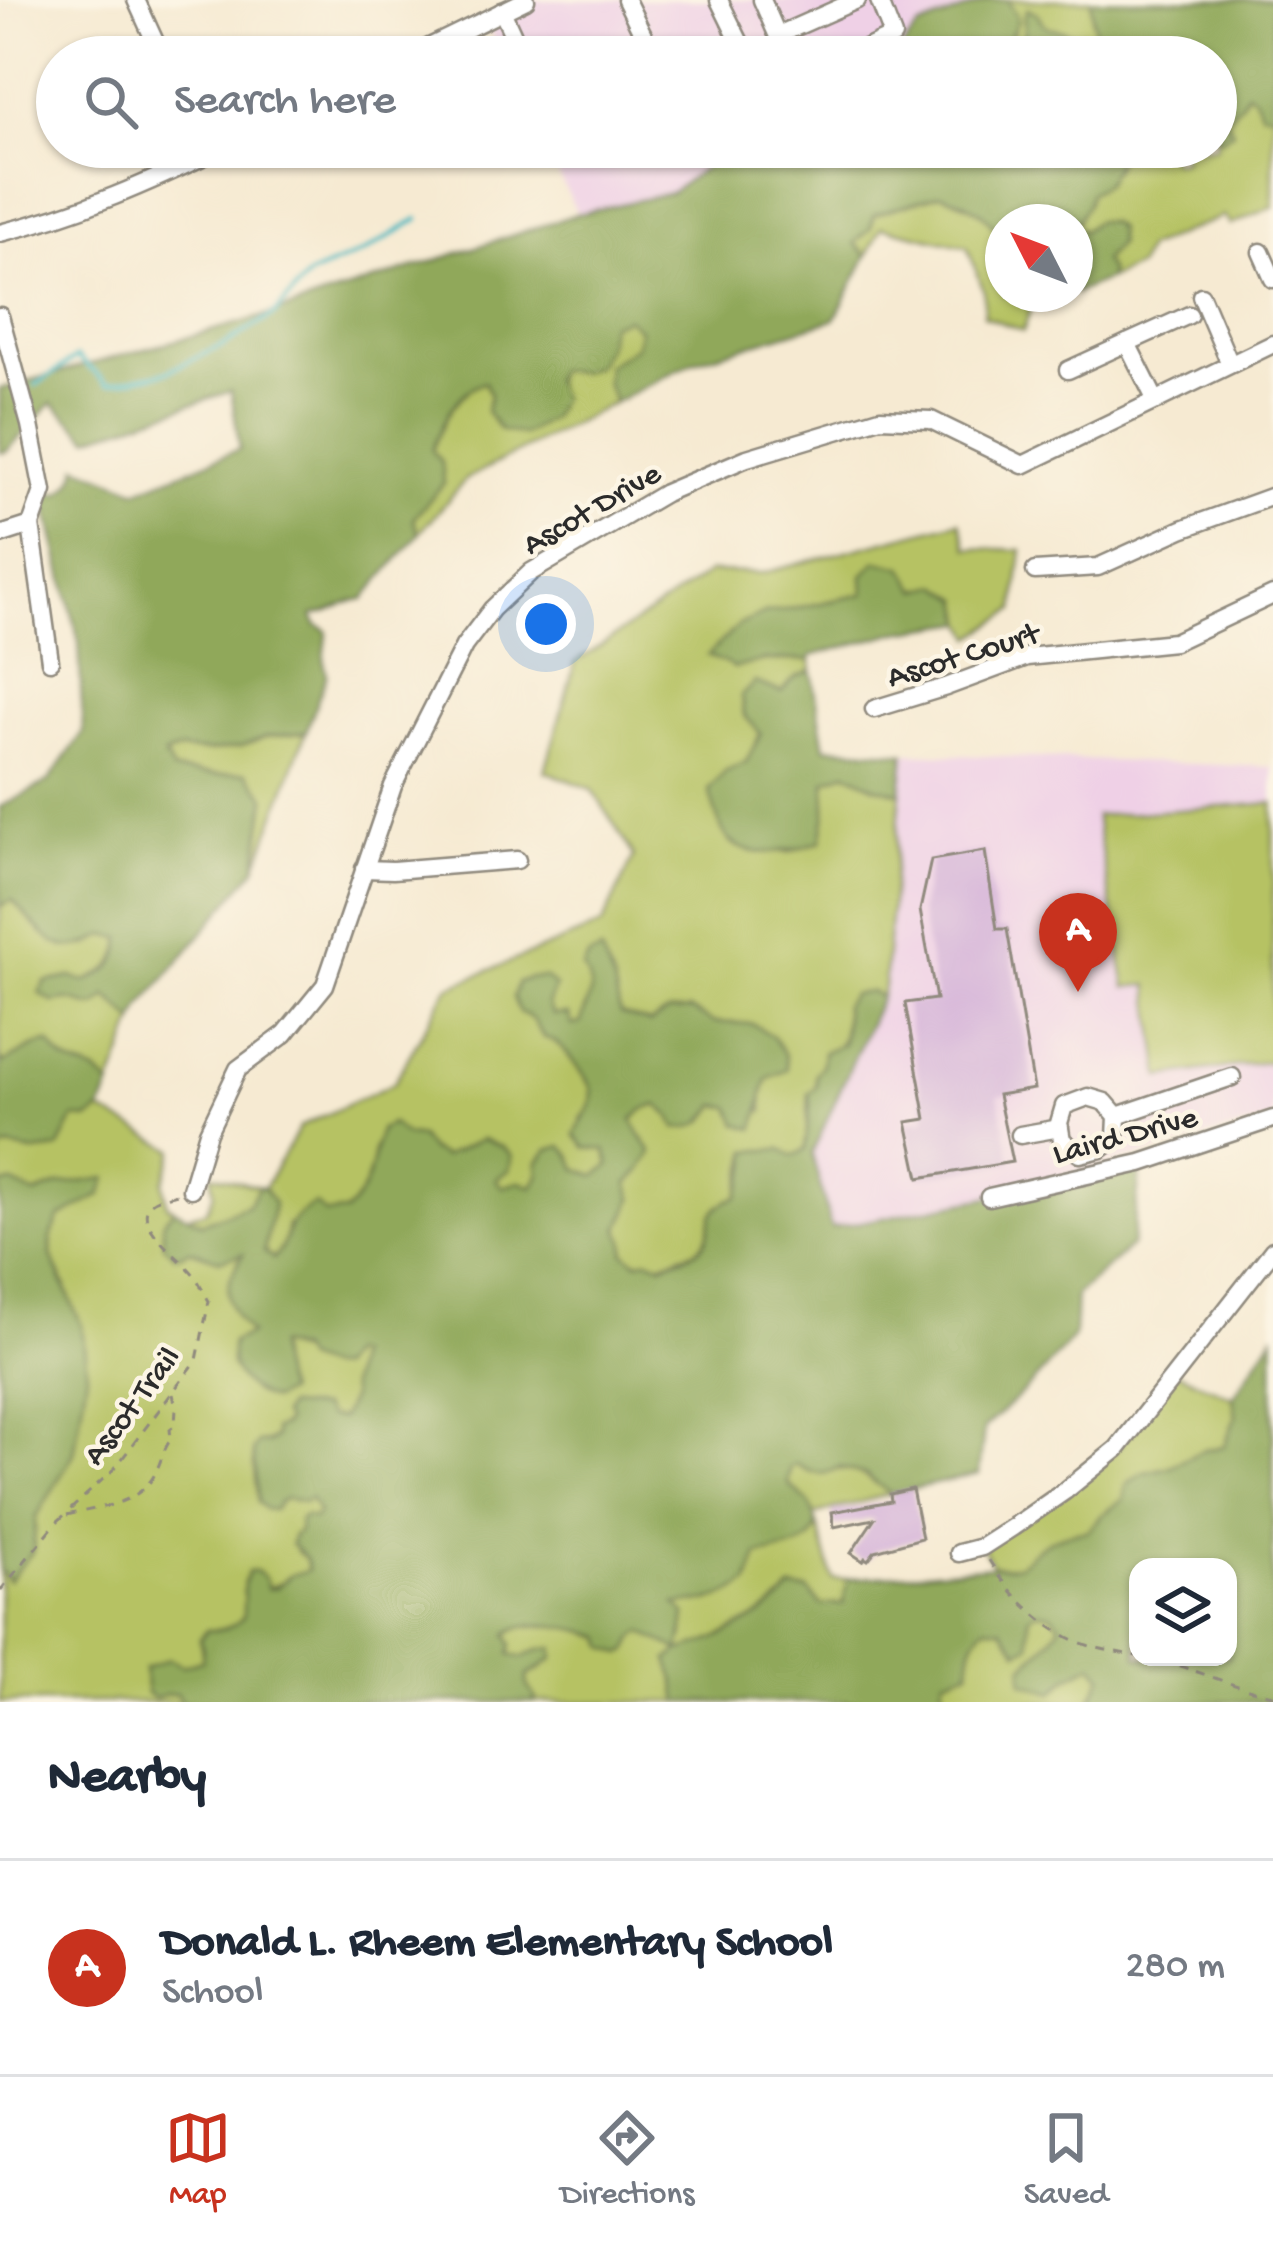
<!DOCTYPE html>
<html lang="en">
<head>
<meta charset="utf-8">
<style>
  body { margin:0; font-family:"Gochi Hand",sans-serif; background:#f6f6f7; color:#1f2937 }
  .controls { position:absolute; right:36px; bottom:36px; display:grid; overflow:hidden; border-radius:24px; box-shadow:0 3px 9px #0004 }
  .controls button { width:108px; height:108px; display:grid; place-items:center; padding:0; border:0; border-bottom:3px solid #e0e1e3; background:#fff; color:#1f2937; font:60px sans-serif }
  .compass { position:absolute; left:985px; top:204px; width:108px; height:108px; border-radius:50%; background:#fff; box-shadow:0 3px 9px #0004; rotate:312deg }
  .you { position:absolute; left:546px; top:624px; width:42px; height:42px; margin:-30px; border:9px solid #fff; border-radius:50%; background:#1a73e8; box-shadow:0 0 0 18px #1a73e833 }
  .badge { display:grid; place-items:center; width:78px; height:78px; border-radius:50%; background:#c8321e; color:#fff; font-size:39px; font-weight:700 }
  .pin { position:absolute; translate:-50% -99px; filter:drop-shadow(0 3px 6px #0008) }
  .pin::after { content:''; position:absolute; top:63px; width:42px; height:36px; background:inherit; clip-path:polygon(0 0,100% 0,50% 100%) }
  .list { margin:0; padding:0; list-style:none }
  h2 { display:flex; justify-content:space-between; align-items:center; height:156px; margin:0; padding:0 48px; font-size:51px }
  h2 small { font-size:39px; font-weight:400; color:#747a83 }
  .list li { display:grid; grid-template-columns:78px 1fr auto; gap:36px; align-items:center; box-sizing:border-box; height:216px; padding:0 48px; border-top:3px solid #e0e1e3 }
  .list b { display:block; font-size:45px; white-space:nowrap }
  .list p { margin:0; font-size:39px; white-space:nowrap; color:#747a83 }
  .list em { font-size:39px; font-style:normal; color:#747a83 }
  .icon { flex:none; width:66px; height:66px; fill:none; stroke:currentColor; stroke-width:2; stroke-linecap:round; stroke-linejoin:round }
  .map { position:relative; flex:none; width:1273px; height:1702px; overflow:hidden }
  .search { position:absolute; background:#fff; box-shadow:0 3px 9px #0004; left:36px; right:36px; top:36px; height:132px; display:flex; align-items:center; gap:30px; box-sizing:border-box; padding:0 42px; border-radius:66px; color:#747a83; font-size:45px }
  .sheet { height:372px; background:#fff }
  nav { display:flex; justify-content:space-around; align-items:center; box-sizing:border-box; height:168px; border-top:3px solid #e0e1e3; background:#fff; font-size:33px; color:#747a83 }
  nav a { display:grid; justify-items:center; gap:6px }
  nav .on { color:#c8321e }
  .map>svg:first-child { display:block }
</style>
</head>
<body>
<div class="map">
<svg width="1273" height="1702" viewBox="0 0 1273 1702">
  <rect width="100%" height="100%" fill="#fcf5e5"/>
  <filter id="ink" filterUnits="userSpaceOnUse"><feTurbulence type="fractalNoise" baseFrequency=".00833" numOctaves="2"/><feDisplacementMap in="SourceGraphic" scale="24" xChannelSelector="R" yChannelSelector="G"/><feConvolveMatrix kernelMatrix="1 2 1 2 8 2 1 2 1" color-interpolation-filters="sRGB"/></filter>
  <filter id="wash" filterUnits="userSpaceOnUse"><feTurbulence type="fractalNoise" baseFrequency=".004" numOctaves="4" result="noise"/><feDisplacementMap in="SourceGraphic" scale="48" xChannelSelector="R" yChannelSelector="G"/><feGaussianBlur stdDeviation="2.7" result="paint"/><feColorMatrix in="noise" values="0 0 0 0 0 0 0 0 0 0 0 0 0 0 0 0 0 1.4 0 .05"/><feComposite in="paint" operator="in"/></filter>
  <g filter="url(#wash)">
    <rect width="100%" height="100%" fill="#f6ead2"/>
    <!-- built -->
    <g fill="#efd0e6">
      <path d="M526,0H989L918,28L895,57H502L485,20Z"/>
      <path d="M545,147H733L670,193L577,213Z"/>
      <path d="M905,753L1273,767V1119L989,1197L831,1228L812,1154L884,987Z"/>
    </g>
    <!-- green -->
    <g fill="#b6c264" stroke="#707648" stroke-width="3">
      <path d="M1008,0H1091L1094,11L1092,21L1106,41L1103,57H1090V48L1064,31H1051L1024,16V35L1017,41L1010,40L1016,25L1015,11L1009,6Z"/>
      <path d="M1246,91L1254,96L1262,112L1273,113V207L1230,225L1224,216L1146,248L1138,266L1109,279V270L1103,262L1118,244L1075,228C1077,215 1087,207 1090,193L1105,184L1125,147H1162L1174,162L1183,160L1184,147H1216V137L1222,138C1226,107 1237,114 1246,91Z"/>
      <path d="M941,194C965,203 996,216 1003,243C1007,258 1003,278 1003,294H1036L1023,331L984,316V291L967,247L882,227L867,256L854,244L870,229L875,214Z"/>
      <path d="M627,317L640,330L637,346L607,366L606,383L615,402L466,479L419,534L413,519L443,483L431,451C444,422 453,393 484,381L490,395L553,381L556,370L580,372L607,346L610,323Z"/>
      <path d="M960,521L968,548L1022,550L1015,610L973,637L965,622L961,599C946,596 930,590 914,590C864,589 815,607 765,613L735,667L765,660H811L812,671L796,677L781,693L746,762L725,772L748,850L789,852L821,841L826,813L825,781L847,772L874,786L901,793L884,987L881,996L871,992L844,1005C847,1042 839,1047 816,1074V1087L809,1093L806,1150L793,1156L749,1151L738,1198C698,1209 720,1230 698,1249C693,1253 685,1253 679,1256C657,1266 645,1270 625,1253V1241L619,1229L633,1199L628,1184L640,1172L631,1120L644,1109L658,1105L671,1116L705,1121L717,1105L763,1111L762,1092L768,1077L753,1025L712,1022L691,1010L668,1012L650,1023L619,1014L614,983L600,952L590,981L592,992L582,1023L572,1025L553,1016L547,1004L530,1016L543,1037L554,1041L568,1055L592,1088L591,1106L581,1119L606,1150L610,1165L596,1176L577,1169L571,1155L548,1150L538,1162L539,1176L533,1187L502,1188L496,1179L502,1147L490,1144L443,1157L430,1150L419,1137L406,1135L374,1147C372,1174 366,1192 347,1212L326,1214L288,1225L284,1246L274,1259L264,1251L274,1204L264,1188L300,1127L394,1083L448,987L602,925L634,856L592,789L545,771L575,663L710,572L763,573Z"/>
      <path d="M306,732L256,868L266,797L247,773L218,775L173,771L164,755L180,750L212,751L240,747L265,737Z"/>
      <path d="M1273,803V1061L1161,1077L1149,985L1126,987L1095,816Z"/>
      <path d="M12,900L51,940L88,946L105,935L122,938C120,965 108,971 84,982L71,977L46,982L71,1000L106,996L135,1022L111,1085C105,1081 100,1075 93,1072C68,1060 68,1070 49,1043C29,1045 22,1055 3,1063L0,1059V906Z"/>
      <path d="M101,1111L175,1150L163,1182L167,1205L174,1209L163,1222L175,1255L191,1250L220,1260L244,1253C221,1290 223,1301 250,1334L232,1342L231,1365L285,1392C280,1378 275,1358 276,1344L338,1368L349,1353L355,1355L349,1386L352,1396L341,1419L328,1417L286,1422C276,1434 275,1443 258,1443C249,1458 257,1484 258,1502H279L287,1497L294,1501L310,1497L318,1513L297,1552L306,1558L309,1570C274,1580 285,1594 244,1582V1617C232,1628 223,1631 207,1630L200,1639L203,1660L183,1666L155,1698L167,1693L178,1694L181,1702H0V1570L8,1580L33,1551L36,1518L74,1453L79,1422L66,1287L51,1256V1237L59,1218L101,1195L59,1185L35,1194L13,1183L0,1185V1150L9,1147L34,1152L74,1118L89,1119Z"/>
      <path d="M211,1174L259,1187L248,1205L202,1223L185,1216L206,1211L214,1193Z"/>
      <path d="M1176,1372L1233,1397L1236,1416L1224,1446L1202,1451L1169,1467L1142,1473L1127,1484L1123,1500L1102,1515L1088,1531C1073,1533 1060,1534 1047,1542C1021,1557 1030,1570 993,1566L982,1547L1117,1449Z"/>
      <path d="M796,1464L810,1472C848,1465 861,1470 890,1494L814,1515C810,1501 797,1495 788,1483L790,1468Z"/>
      <path d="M817,1524L833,1579H847L844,1604L821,1605L791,1589L779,1603L763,1614L706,1644L679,1652L668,1660L676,1682L679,1702H533L536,1698L526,1686L527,1676L542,1668L553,1649L539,1650L522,1658L510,1654L506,1634L515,1627L570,1625L603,1637L628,1651L635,1636L643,1631L683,1639L686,1615L675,1603C708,1601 719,1601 748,1583L758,1555C783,1550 806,1550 817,1524Z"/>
      <path d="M1037,1611L1052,1614L1061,1624C1056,1635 1033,1657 1023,1667L1053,1692L1068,1677L1093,1664L1103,1676L1090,1702H935L942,1695L944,1679L969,1670C970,1651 972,1640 985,1625L1002,1628L1018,1650L1030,1625L1028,1617Z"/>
    </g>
    <!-- forest -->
    <g fill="#90a85a" stroke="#5e6a42" stroke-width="3" fill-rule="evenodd">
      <path d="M989,0H1008C1010,8 1016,9 1017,17C1019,25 1010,32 1010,40L1017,41L1024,35V16L1027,9L1037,13C1045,31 1050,26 1066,32C1074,35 1083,43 1090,48V57H895L918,28Z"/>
      <path d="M1091,0H1273V113L1262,112L1254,97L1247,92L1242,102L1225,118L1233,131L1222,139L1216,137V57H1103L1106,41L1095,32Z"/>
      <path d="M733,147H1125L1105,184L1090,193L1087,205L1075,224V222H1003V238L982,213L964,202L941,194L875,214L870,229L855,243L867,256L835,319L695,361L615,402L606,383L607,365L636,346L640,330L627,318L610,324L607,346L595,367L580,372L556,370L553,381L560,398L552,417L523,435L500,430L486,411L490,395L485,382C453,392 444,421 432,450L442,463L444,483L413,519L419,534L364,599C346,600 331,613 313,615L316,625L327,631C327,647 321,660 327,674L306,732L265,737L240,747L212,751L180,750L164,755L173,771L218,775L246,772L266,797L256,868L142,1006L135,1022L107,996C90,1016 88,1002 70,1000C64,999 59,1002 53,1002L39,993L46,982L71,977L85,982C109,971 120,966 122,938L105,935C58,966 43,932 12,900L0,906V807L48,782L83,733L79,643L43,491L58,494C70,487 76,479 78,466L138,490L240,449L231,391L89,438L52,403L7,451L0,453V389L276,313L577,214L670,193Z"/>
      <path d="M1096,221L1109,222L1117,229L1118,244L1103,261L1109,270V279L1075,293V228L1083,231Z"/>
      <path d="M877,561L903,567L918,590L939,585L961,599L965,622L898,632L811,656V660H765L735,668L708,655L739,625L765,613L793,609L864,594L863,575Z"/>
      <path d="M812,671L825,747L905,753L901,793L874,786L846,772L825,781L826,813L821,841C796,850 746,863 727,837C717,824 714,805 709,790L725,772L746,762L761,734L744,715L741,696L755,682L781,692L796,677Z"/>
      <path d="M601,952L614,983L620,1014L650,1023L668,1012L691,1010L713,1022L753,1024L773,1037L785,1055L787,1070L768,1078C760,1095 762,1111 754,1129L738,1124L731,1107L717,1105C705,1121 696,1130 676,1128L671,1116L658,1105L644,1109L632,1120L652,1153L640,1172L628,1183L633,1199L619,1229L625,1241V1253L637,1262L648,1259L662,1265C672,1260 691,1256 699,1249C720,1230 696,1209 738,1197L748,1167L749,1151L782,1149L793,1156L805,1150L810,1106L809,1093L816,1087V1074L822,1066L823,1052L843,1044L845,1022L844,1005L852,994L871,992L881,997L812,1154L831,1228L989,1197L1141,1163L1132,1245L1076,1295L1074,1337L1032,1384L984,1428L979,1474L890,1494L867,1475L839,1467C822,1478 813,1474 796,1464L790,1468L788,1483C794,1491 804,1497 810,1504C812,1507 813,1510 814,1514C825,1548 781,1551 758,1555L748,1583C718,1602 711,1601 676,1604L686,1614L680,1651C715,1641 769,1617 791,1589L808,1590L821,1605L843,1604L847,1579L993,1566C1030,1570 1021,1557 1047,1542C1060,1534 1073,1533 1088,1531L1102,1515L1123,1500L1127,1484L1142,1473L1169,1467L1202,1451L1224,1446L1236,1416L1233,1397L1273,1336V1702H1090L1103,1676L1093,1664L1068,1677L1054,1692L1023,1682V1667C1034,1657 1056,1636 1060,1624L1052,1614L1037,1611L1029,1617L1030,1645L1019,1651L1002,1628L985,1626C972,1640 970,1652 969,1670L944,1679L942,1695L935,1702L912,1699L905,1702H679L676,1682L668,1660L679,1651C667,1642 654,1641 643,1632L635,1637L628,1651L622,1654L606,1647L603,1637C579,1628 528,1617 507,1634L512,1644L510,1654L522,1658L539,1650L553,1648L554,1658L527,1676V1686L536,1698L533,1702H181L177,1694H167L155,1698L147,1694L144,1669L169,1659L183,1666L202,1660L203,1648L200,1639L207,1630C223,1631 232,1628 243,1617L244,1582L248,1572L256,1571L265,1578L268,1589L277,1587L291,1575L308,1570L306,1559L291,1544L293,1535L299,1531L300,1519L305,1516L314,1519L318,1513L310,1498L304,1502L286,1498L279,1502L274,1510L265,1509L258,1502L253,1450L257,1443H269L275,1438L274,1429L282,1426L286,1422L282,1415L287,1406L321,1408L328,1417L341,1418L351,1397L349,1386L355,1355L349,1353L338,1368H326L304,1360L299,1351L277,1345C276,1354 282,1383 286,1392L272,1400C245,1391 226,1371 232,1342L250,1334C223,1302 221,1291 243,1254L220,1260L191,1250L175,1256L163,1245V1222L174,1209L202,1223L248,1205L259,1187L264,1188L274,1204L264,1251L274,1259C294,1234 280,1224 315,1204L326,1214L346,1212C373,1185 370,1164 380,1129L392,1124L406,1135L419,1137L430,1150L443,1157L482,1139L502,1147L512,1156L509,1170L496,1179L502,1187L519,1182L533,1187L539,1176L538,1163L548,1150L562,1146L571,1155L577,1169L596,1176L610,1165L606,1150L586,1148L575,1135C580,1121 596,1105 592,1089C589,1079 564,1048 555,1042C553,1040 549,1040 546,1038C534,1029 539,1019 519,1012L513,997L518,982L531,978H546L555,987L547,1004L553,1015L568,1014L572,1025L581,1023C587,998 598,993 583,968L589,956ZM1138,1567H1228V1657H1138Z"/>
      <path d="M50,1043C67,1069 69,1061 93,1072C100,1075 105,1081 111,1085L101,1111L89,1119L74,1118L58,1149L34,1152L9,1147L0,1150V1059L3,1063C21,1055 30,1045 50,1043Z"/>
      <path d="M107,1178L101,1195L59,1218L51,1237V1256L82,1326L87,1374L74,1453L36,1518L33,1551L9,1580L0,1570V1185L13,1183L35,1194L59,1185Z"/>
    </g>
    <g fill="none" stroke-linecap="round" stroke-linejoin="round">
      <!-- stream -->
      <path stroke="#4ab9c1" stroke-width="4.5" d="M36,385L77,357L108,384L166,372L226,344L276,313L309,275L366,251L418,219"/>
    </g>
    <g id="blocks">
      <!-- building -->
      <g fill="#d5b4d9">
        <path d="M985,851L997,929H1007L1034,1089L998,1095L1012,1162L919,1178L907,1122L926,1119L905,1003L936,999L920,910L931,860Z"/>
        <path d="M912,1489L922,1538L875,1551L868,1560L865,1558L863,1561L851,1553L874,1519L834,1527L832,1512L891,1501L890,1494Z"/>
      </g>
    </g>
  </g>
  <g filter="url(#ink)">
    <use href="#blocks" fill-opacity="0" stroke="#908a7e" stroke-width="3"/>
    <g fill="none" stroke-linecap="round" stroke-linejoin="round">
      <!-- minor casing -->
      <g stroke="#908a7e" stroke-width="21">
        <g id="minor">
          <path d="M136,0L162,57"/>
          <path d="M626,0L654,57"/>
          <path d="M719,0L747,57"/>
          <path d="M762,0L787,57"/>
          <path d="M502,11L523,57"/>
          <path d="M778,35L857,0"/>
          <path d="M409,57L526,0"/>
          <path d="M848,57L893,36L879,0"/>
          <path d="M0,233C79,214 151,182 223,147"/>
          <path d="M1261,252L1273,279"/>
          <path d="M1201,296L1230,364"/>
          <path d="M0,316L30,425L43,491L31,525L50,661"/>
          <path d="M1127,343L1189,315"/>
          <path d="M1068,370L1127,343L1156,401"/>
          <path d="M0,535L31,525"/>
          <path d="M1035,571L1098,567L1182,529L1273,496"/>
          <path d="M874,709L946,687L1027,657L1174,642L1273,595"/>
          <path d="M364,869L393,870L517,860"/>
          <path d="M1088,1097L1105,1102L1117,1116L1116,1138L1101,1149L1080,1154L1062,1140L1059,1123L1064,1106Z"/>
          <path d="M1117,1116L1232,1077"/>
          <path d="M1020,1135L1060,1128"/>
          <path d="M191,1189L208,1132L238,1069L285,1034L325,985L393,786L464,646L492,609L531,572L665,493L747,458L880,418L931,420L1023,465L1273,344"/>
          <path d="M989,1197L1141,1163L1273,1119"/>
          <path d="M959,1553L982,1547L1013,1527L1065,1491L1117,1449L1273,1250"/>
        </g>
      </g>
      <!-- path -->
      <g stroke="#908a7e" stroke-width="3" stroke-dasharray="9 9" stroke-linecap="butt">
        <path d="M67,1515C94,1508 130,1506 149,1483C160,1470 161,1452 171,1439L170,1429L175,1425L176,1407L173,1394"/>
        <path d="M989,1560C1009,1593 1038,1622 1072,1639C1092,1649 1117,1652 1138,1656"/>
        <path d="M0,1591L57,1522L115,1468L197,1360L209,1301C204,1293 200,1283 194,1275C184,1260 132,1226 150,1204C155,1198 170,1196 178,1194"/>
        <path d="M1144,1657C1189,1665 1229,1687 1273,1695"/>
      </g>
      <!-- minor -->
      <use href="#minor" stroke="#fff" stroke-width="16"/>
    </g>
  </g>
  <g text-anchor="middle" stroke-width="9" stroke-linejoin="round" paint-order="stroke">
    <!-- street labels -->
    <g font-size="33" fill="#2b2b2b" stroke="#fcf5e5">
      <text transform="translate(590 506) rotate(-30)" y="12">Ascot Drive</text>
      <text transform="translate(962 652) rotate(-17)" y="12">Ascot Court</text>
      <text transform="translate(1124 1132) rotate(-15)" y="12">Laird Drive</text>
      <text transform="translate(129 1404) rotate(-53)" y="12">Ascot Trail</text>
    </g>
  </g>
</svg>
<div class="controls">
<button><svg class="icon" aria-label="layers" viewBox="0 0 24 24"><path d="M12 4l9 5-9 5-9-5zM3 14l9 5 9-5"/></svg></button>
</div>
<svg class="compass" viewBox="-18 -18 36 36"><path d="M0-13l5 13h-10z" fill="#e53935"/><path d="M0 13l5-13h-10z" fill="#747a83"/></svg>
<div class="you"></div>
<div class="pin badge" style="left:1078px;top:992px">A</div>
<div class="search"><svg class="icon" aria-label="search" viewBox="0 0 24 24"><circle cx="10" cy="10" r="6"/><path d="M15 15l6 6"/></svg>Search here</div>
</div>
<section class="sheet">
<h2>Nearby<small></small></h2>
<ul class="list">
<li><span class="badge">A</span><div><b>Donald L. Rheem Elementary School</b><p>School</p></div><em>280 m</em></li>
</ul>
</section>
<nav>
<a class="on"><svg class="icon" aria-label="map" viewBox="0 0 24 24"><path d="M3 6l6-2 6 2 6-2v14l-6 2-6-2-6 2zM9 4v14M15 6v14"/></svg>Map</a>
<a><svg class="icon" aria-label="directions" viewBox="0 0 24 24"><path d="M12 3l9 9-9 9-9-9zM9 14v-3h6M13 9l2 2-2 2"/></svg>Directions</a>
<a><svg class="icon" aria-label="saved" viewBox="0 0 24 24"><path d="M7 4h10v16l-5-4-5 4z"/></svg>Saved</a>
</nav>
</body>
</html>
